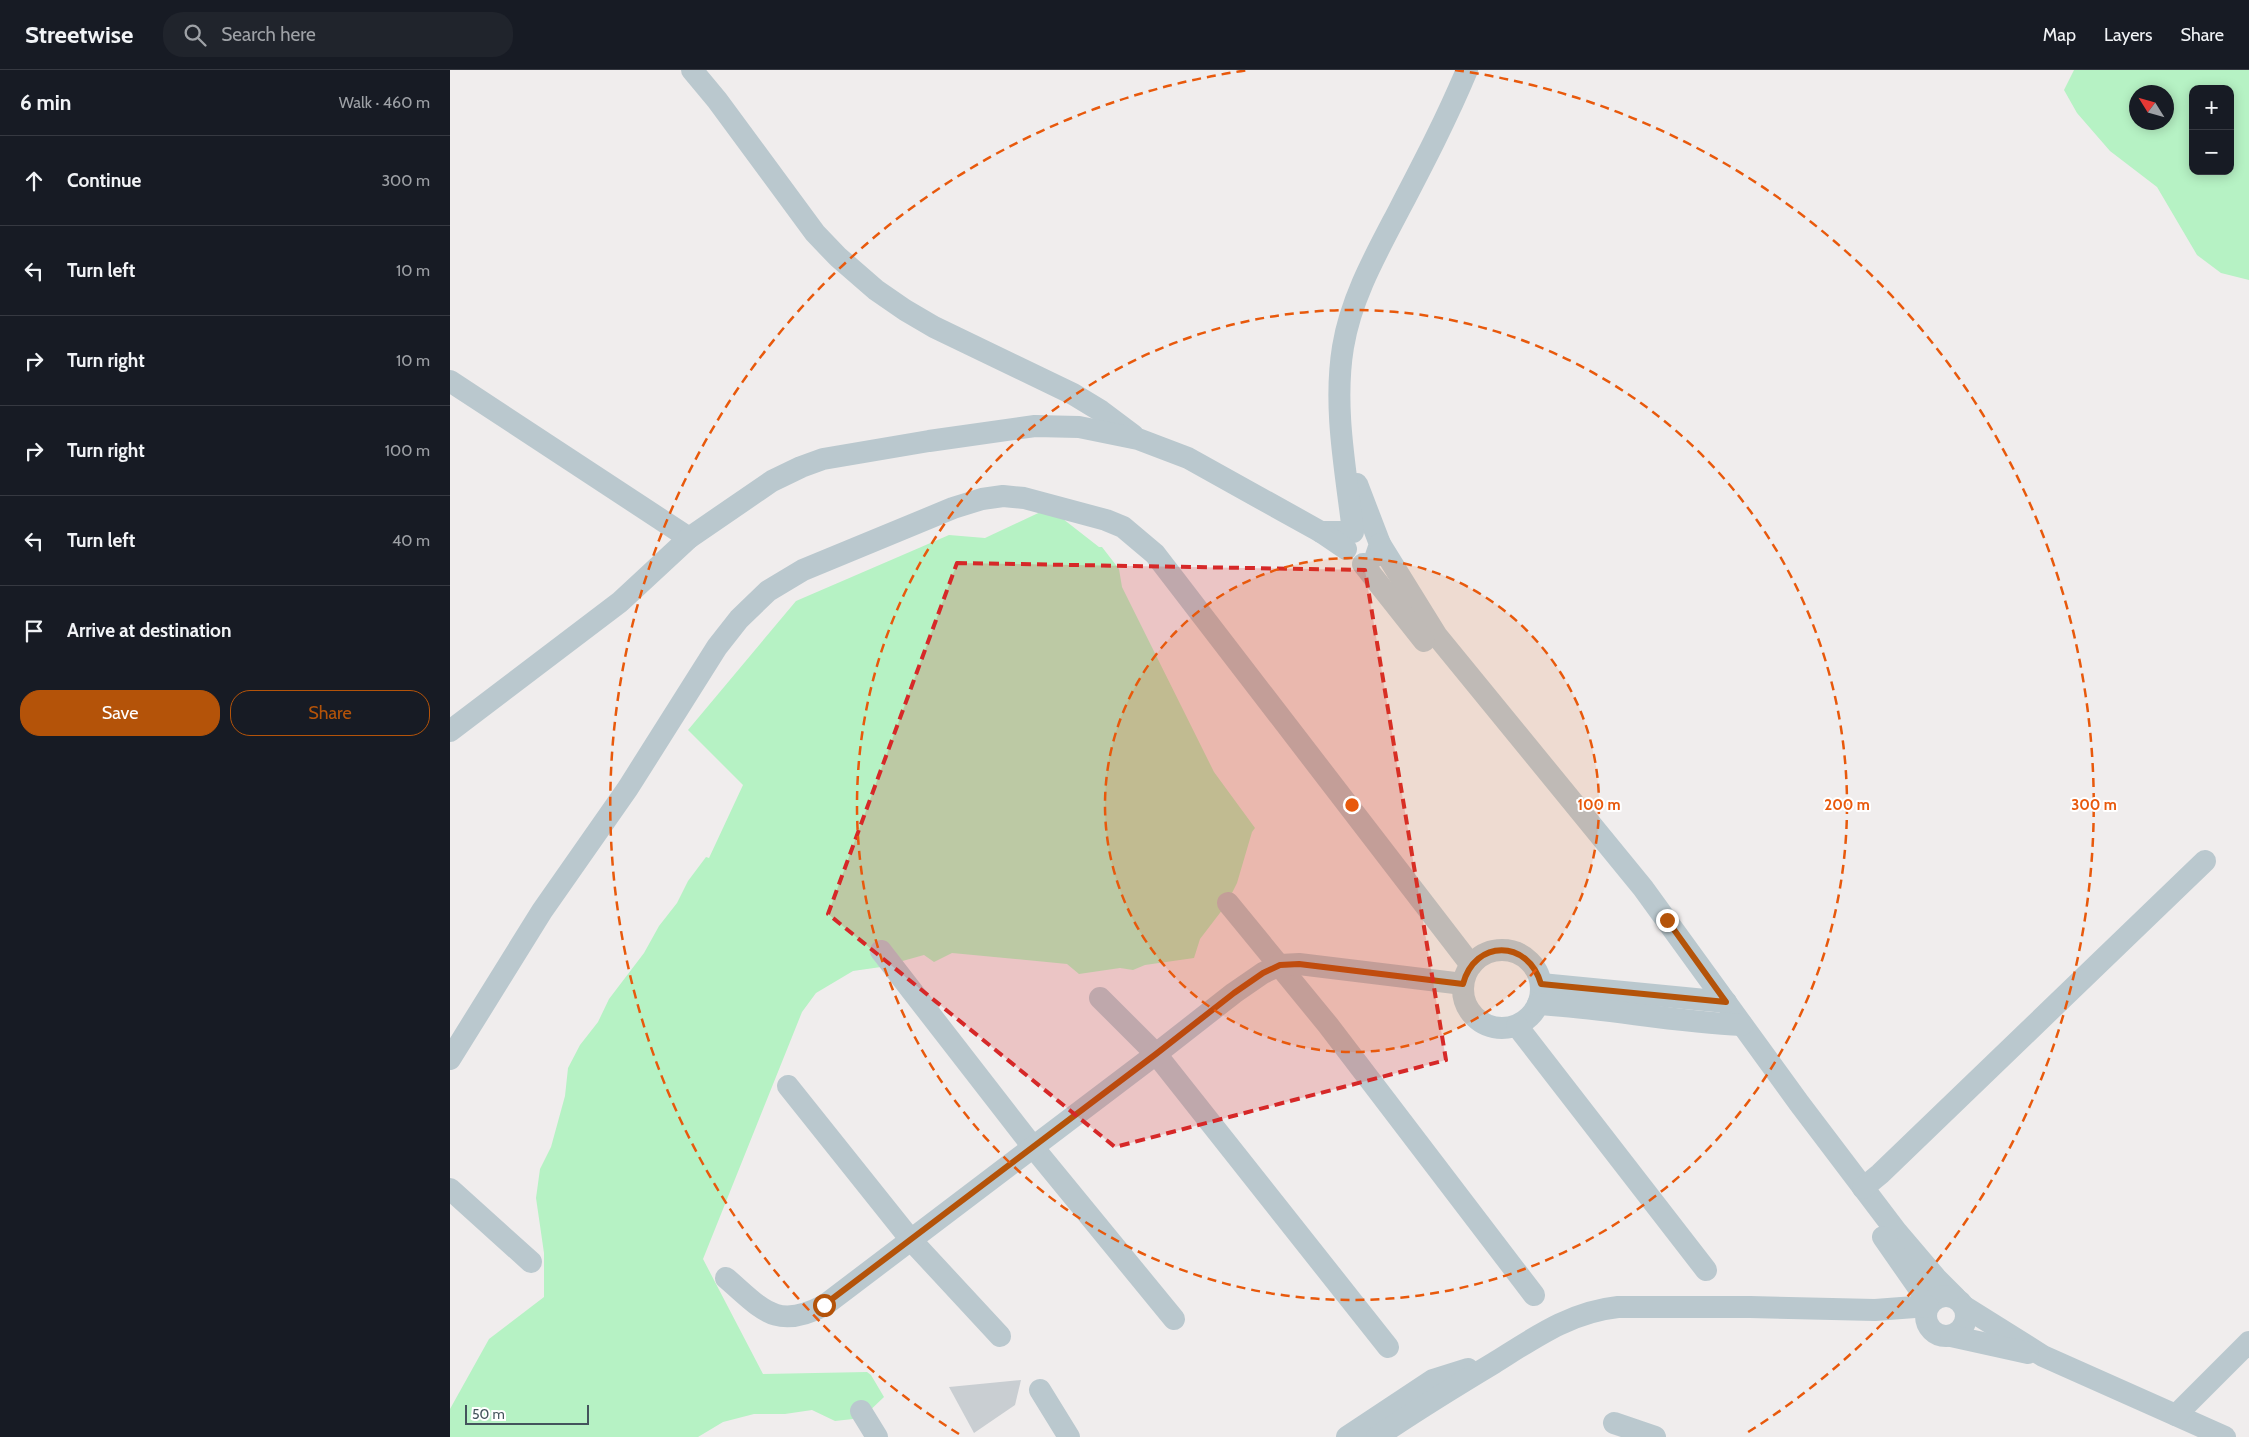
<!DOCTYPE html>
<html lang="en">
<head>
<meta charset="utf-8">
<style>
  body { margin:0; font-family:Cabin,sans-serif; background:#20242c; color:#f1f3f6 }
  .controls { position:absolute; right:15px; top:15px; display:grid; overflow:hidden; border-radius:10px; box-shadow:0 2px 12px #0003 }
  .controls button { width:45px; height:45px; display:grid; place-items:center; padding:0; border:0; border-bottom:1px solid #363941; background:#171b24; color:#f1f3f6; font:25px sans-serif }
  .compass { position:absolute; left:1679px; top:15px; width:45px; height:45px; border-radius:50%; background:#171b24; box-shadow:0 2px 12px #0003; rotate:307deg }
  .scale { position:absolute; left:15px; bottom:12px; width:124px; box-sizing:border-box; padding-left:5px; border:2px solid #44545c; border-top:0; font-size:14px; line-height:18px; white-space:nowrap; color:#44545c; -webkit-text-stroke:4px #fff; paint-order:stroke }
  .stop { position:absolute; width:15px; height:15px; margin:-11px; border:4px solid #b45309; border-radius:50%; background:#fff }
  .stop.end { background:#b45309; border-color:#fff; box-shadow:0 1px 5px #0008 }
  .list { margin:0; padding:0; list-style:none }
  h2 { display:flex; justify-content:space-between; align-items:center; height:65px; margin:0; padding:0 20px; font-size:21px }
  h2 small { font-size:16px; font-weight:400; color:#9ea1a6 }
  .list li { display:grid; grid-template-columns:32px 1fr auto; gap:15px; align-items:center; box-sizing:border-box; height:90px; padding:0 20px; border-top:1px solid #363941 }
  .list b { display:block; font-size:19px; white-space:nowrap }
  .list em { font-size:16px; font-style:normal; color:#9ea1a6 }
  .actions { display:flex; gap:10px; padding:15px 20px }
  .actions a { flex:1; padding:11px 0; border:1px solid #b45309; border-radius:20px; text-align:center; font-size:18px; color:#b45309 }
  .actions .main { background:#b45309; color:#fff }
  .icon { flex:none; width:28px; height:28px; fill:none; stroke:currentColor; stroke-width:2; stroke-linecap:round; stroke-linejoin:round }
  .map { position:relative; flex:none; width:1799px; height:1367px; overflow:hidden }
  header { display:flex; align-items:center; gap:30px; box-sizing:border-box; height:70px; padding:0 25px; background:#171b24; border-bottom:1px solid #363941 }
  header strong { font-size:24px }
  nav { display:flex; gap:28px; margin-inline-start:auto; font-size:18px }
  .search { width:350px; height:45px; background:#20242c; display:flex; align-items:center; gap:12px; box-sizing:border-box; padding:0 18px; border-radius:20px; color:#9ea1a6; font-size:19px }
  main { display:flex }
  aside { flex:1; background:#171b24 }
  .map>svg:first-child { display:block }
</style>
</head>
<body>
<header>
<strong>Streetwise</strong>
<div class="search"><svg class="icon" aria-label="search" viewBox="0 0 24 24"><circle cx="10" cy="10" r="6"/><path d="M15 15l6 6"/></svg>Search here</div>
<nav><a>Map</a><a>Layers</a><a>Share</a></nav>
</header>
<main>
<aside>
<h2>6 min<small>Walk · 460 m</small></h2>
<ul class="list">
<li><svg class="icon" aria-label="ahead" viewBox="0 0 24 24"><path d="M12 20V5M6 11l6-6 6 6"/></svg><div><b>Continue</b></div><em>300 m</em></li>
<li><svg class="icon" aria-label="left" viewBox="0 0 24 24"><path d="M17 20v-9H6M10 6l-5 5 5 5"/></svg><div><b>Turn left</b></div><em>10 m</em></li>
<li><svg class="icon" aria-label="right" viewBox="0 0 24 24"><path d="M7 20v-9h11M14 6l5 5-5 5"/></svg><div><b>Turn right</b></div><em>10 m</em></li>
<li><svg class="icon" aria-label="right" viewBox="0 0 24 24"><path d="M7 20v-9h11M14 6l5 5-5 5"/></svg><div><b>Turn right</b></div><em>100 m</em></li>
<li><svg class="icon" aria-label="left" viewBox="0 0 24 24"><path d="M17 20v-9H6M10 6l-5 5 5 5"/></svg><div><b>Turn left</b></div><em>40 m</em></li>
<li><svg class="icon" aria-label="arrive" viewBox="0 0 24 24"><path d="M6 21V4h12l-3 4 3 4H6"/></svg><div><b>Arrive at destination</b></div></li>
</ul>
<div class="actions"><a class="main">Save</a><a>Share</a></div>
</aside>
<div class="map">
<svg width="1799" height="1367" viewBox="0 0 1799 1367">
  <rect width="100%" height="100%" fill="#f0eded"/>
  <!-- green -->
  <g fill="#b6f2c4" fill-rule="evenodd">
    <path d="M1624,0H1799V210L1771,203L1747,185L1707,117L1660,81L1627,43L1614,20ZM1743,19H1780V101H1743ZM1686,22H1716V52H1686Z"/>
    <path d="M599,438L649,477H652L669,499L672,517L764,702L805,758L802,762L787,813L776,835L750,869L744,888L695,895L683,900L670,898L629,904L617,894L502,883L484,892L474,885L431,897L403,901L366,923L352,942L253,1189L313,1304L417,1302L421,1305L434,1327L412,1348L385,1351L362,1340L335,1344H304L273,1352L248,1367H0V1339L39,1269L94,1227V1183L86,1128L90,1099L101,1077L115,1026L118,998L130,975L148,952L159,929L194,883L209,856L227,833L238,811L256,787L259,788L293,715L238,660L346,531L499,465L535,468Z"/>
  </g>
  <!-- building -->
  <path fill="#c9ced2" d="M571,1310L565,1335L524,1363L499,1317Z"/>
  <g fill="none" stroke-linecap="round" stroke-linejoin="round">
    <!-- minor -->
    <g stroke="#bac8ce" stroke-width="22">
      <path d="M242,0L267,30L365,163L388,187L426,220L455,240L484,257L623,324L651,341L683,365"/>
      <path d="M0,311L239,468"/>
      <path d="M907,414L930,474L926,486"/>
      <path d="M871,462H903C896,401 883,338 893,277C901,228 926,184 949,140C973,94 997,48 1017,0"/>
      <path d="M930,474L987,566L1193,818L1349,1033L1446,1161L1486,1208L1505,1227"/>
      <path d="M913,494L974,571"/>
      <path d="M0,661L170,532L239,468L322,411L351,397L373,389L479,371L585,356L629,357L688,369L738,388L871,462L896,479"/>
      <path d="M778,833L878,955L1084,1225"/>
      <circle cx="1052" cy="919" r="39"/>
      <path d="M431,881L583,1077L724,1249"/>
      <path d="M1091,914L1276,932"/>
      <path d="M650,928L706,984L938,1277"/>
      <path d="M1088,934C1157,938 1223,952 1292,955"/>
      <path d="M1067,956L1256,1200"/>
      <path d="M0,989L92,841L178,718L267,577L289,549L318,521L353,500L503,438L532,429L553,426L574,428L656,450L673,457L705,484L1021,895"/>
      <path d="M338,1016L461,1170L550,1266"/>
      <path d="M1413,1118L1430,1104L1755,791"/>
      <path d="M0,1119L81,1192"/>
      <path d="M1433,1167L1479,1233"/>
      <path d="M276,1208C312,1239 326,1261 375,1235L706,984L784,923L813,903L830,895L849,894L1013,914"/>
      <circle cx="1496" cy="1246" r="20"/>
      <path d="M1515,1237L1593,1286L1775,1367"/>
      <path d="M1501,1266L1578,1283"/>
      <path d="M590,1320L619,1367"/>
      <path d="M411,1341L427,1367"/>
      <path d="M1726,1345L1799,1272"/>
      <path d="M1164,1353L1205,1367"/>
      <path d="M897,1367L983,1310L1018,1299"/>
      <path d="M927,1367C965,1341 1004,1317 1044,1293C1084,1268 1120,1242 1168,1237H1300L1425,1240L1478,1236"/>
    </g>
  </g>
  <g fill="none" stroke-linecap="round" stroke-linejoin="round">
    <!-- route -->
    <path stroke="#b45309" stroke-width="6" d="M374,1235L706,984L784,923L813,903L830,895L849,894L1013,914C1025,869 1078,869 1091,914L1276,932L1217,850"/>
  </g>
  <!-- marked area -->
  <path fill="#d62828" fill-opacity="0.2" stroke="#d62828" stroke-width="4" stroke-dasharray="10 6" stroke-linejoin="round" d="M507,493L915,500L996,990L665,1077L378,844Z"/>
  <!-- distance rings -->
  <circle cx="902" cy="735" r="247" fill="#e8590c" fill-opacity=".12"/>
  <g fill="none" stroke="#e8590c" stroke-width="2.5" stroke-dasharray="9 6">
    <circle cx="902" cy="735" r="247"/>
    <circle cx="902" cy="735" r="495"/>
    <path d="M509 1364A742 742 0 0 1 799 0M1005 0A742 742 0 0 1 1295 1364"/>
  </g>
  <circle cx="902" cy="735" r="8" fill="#e8590c" stroke="#fff" stroke-width="2.5"/>
  <g font-size="15" text-anchor="middle" font-weight="bold" fill="#e8590c" stroke="#fff" stroke-width="4" stroke-linejoin="round" paint-order="stroke">
    <text x="1149" y="740">100 m</text>
    <text x="1397" y="740">200 m</text>
    <text x="1644" y="740">300 m</text>
  </g>
</svg>
<div class="controls">
<button>+</button>
<button>−</button>
</div>
<svg class="compass" viewBox="-18 -18 36 36"><path d="M0-13l5 13h-10z" fill="#e53935"/><path d="M0 13l5-13h-10z" fill="#9ea1a6"/></svg>
<div class="scale">50 m</div>
<div class="stop" style="left:374px;top:1235px"></div>
<div class="stop end" style="left:1217px;top:850px"></div>
</div>
</main>
</body>
</html>
